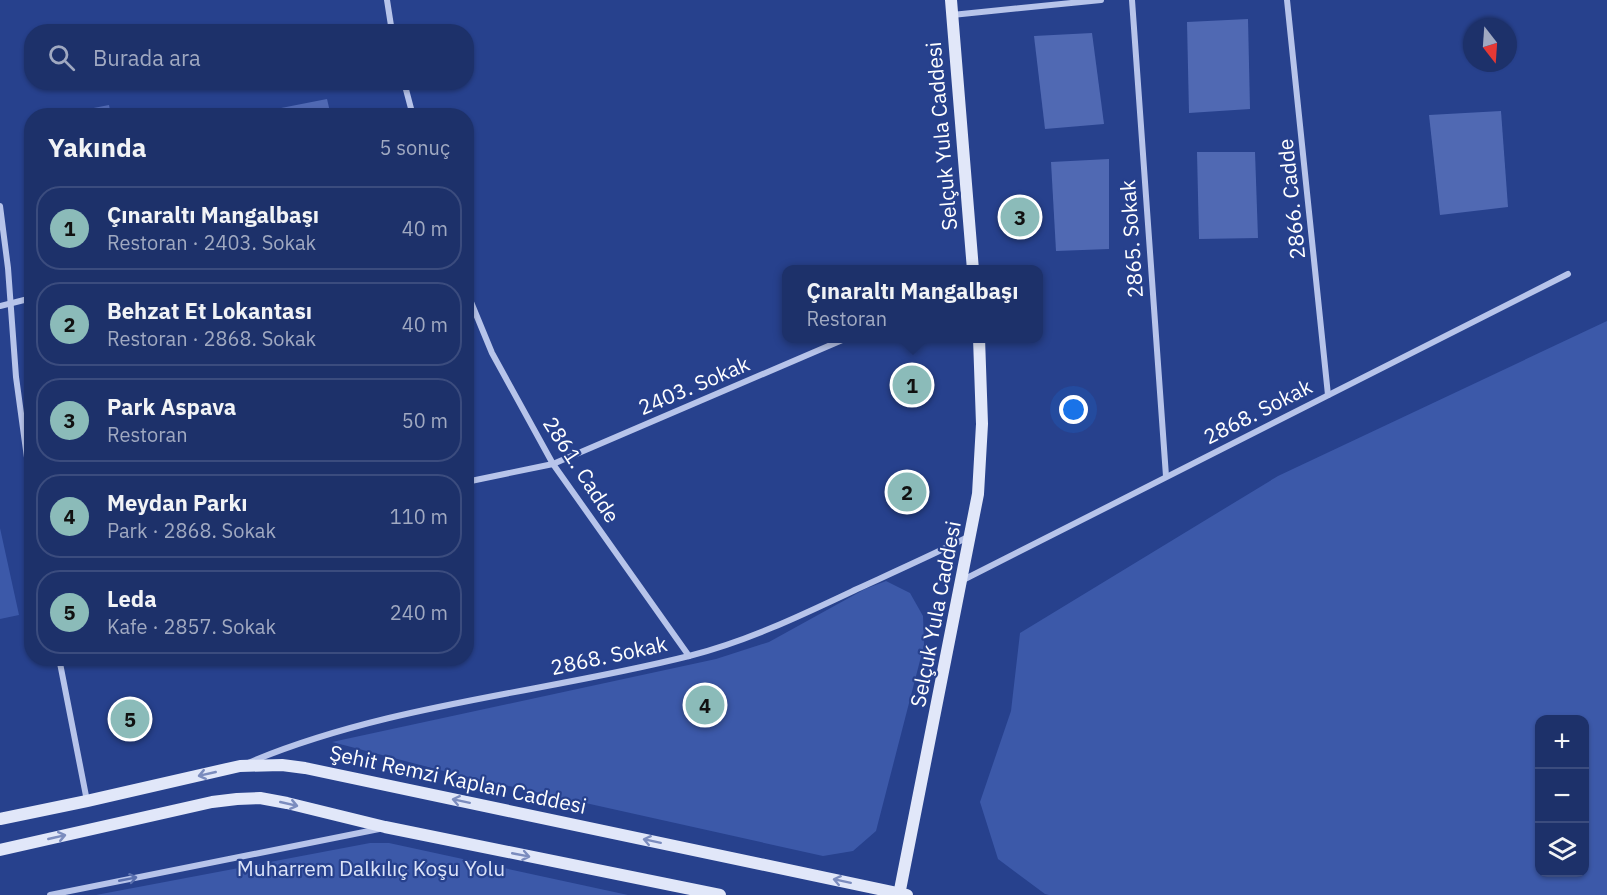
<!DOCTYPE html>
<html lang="tr">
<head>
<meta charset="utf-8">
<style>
  body { margin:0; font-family:"IBM Plex Sans",sans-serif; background:#2a3d72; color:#f1f3f6 }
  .controls { position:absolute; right:18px; bottom:18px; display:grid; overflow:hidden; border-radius:12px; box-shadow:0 2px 4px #0004 }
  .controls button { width:54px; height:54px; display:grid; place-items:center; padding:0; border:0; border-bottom:2px solid #3b4c7e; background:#1d316a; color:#f1f3f6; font:30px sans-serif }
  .compass { position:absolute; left:1463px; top:18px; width:54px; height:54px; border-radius:50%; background:#1d316a; box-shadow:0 2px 4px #0004; rotate:163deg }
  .you { position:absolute; left:1074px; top:410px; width:21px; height:21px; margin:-15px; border:4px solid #fff; border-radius:50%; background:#1a73e8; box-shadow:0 0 0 9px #1a73e833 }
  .badge { display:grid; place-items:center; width:39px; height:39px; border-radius:50%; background:#8bbbb9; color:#111; font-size:20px; font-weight:700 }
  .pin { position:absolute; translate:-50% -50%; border:3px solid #fff; box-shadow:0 2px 6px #0006 }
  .popup { position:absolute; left:782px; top:265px; width:261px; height:78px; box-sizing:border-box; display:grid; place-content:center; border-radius:12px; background:#1d316a; filter:drop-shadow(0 2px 4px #0005); font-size:20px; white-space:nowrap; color:#a0a9c1 }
  .popup b { font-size:22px; color:#f1f3f6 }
  .popup::after { content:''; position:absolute; left:50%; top:100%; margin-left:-12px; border:12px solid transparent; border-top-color:#1d316a }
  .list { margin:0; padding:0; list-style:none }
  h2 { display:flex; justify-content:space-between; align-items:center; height:78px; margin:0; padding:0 24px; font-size:26px }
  h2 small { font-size:20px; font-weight:400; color:#a0a9c1 }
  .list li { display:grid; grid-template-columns:39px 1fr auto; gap:18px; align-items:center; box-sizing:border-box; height:84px; margin:0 12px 12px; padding:0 12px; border:2px solid #3b4c7e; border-radius:24px }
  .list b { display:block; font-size:22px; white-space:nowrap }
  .list p { margin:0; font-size:20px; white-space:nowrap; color:#a0a9c1 }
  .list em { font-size:20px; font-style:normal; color:#a0a9c1 }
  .icon { flex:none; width:33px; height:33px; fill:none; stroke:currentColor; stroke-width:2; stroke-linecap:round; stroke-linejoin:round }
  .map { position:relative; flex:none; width:1607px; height:895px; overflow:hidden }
  .search { position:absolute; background:#1d316a; box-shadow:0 2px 4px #0004; left:24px; top:24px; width:450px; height:66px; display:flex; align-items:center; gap:15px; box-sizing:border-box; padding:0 21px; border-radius:24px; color:#a0a9c1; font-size:22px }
  .panel { position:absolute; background:#1d316a; box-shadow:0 2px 4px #0004; left:24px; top:108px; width:450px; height:558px; border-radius:24px }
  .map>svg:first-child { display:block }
</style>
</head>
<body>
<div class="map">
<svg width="1607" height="895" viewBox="0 0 1607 895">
  <rect width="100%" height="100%" fill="#27418d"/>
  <!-- green -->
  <g fill="#3c59a9" fill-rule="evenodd">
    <path d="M1607,321V895H1049L1045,894L998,859L980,802L1011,711L1020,633L1278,476ZM1540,720H1584V872H1540Z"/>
    <path d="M0,528L19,615L0,619Z"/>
    <path d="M886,581L910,593L923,616L924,645L876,831L853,851L823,856L455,774L332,742L716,659L769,642L865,589Z"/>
    <path d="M370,843H389L628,895H96Z"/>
  </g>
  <!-- building -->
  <g fill="#5069b3">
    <path d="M1248,19L1250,109L1189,113L1187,22Z"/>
    <path d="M1092,33L1104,124L1045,129L1034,36Z"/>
    <path d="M327,99L331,116H277L276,109Z"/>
    <path d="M109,105L111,116H74L73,112Z"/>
    <path d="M269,110L270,116H249V115Z"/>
    <path d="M1501,111L1508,207L1440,215L1429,115Z"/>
    <path d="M1197,152H1255L1258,238L1199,239Z"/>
    <path d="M1109,159V249L1056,251L1051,162Z"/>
  </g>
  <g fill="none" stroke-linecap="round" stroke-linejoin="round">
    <!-- street -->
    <g stroke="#b7c4ea" stroke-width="6">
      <path d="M387,0L392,32"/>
      <path d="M1132,0L1166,476"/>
      <path d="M1287,0L1328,395"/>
      <path d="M952,15L1101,0"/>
      <path d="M404,82L413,116"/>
      <path d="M0,206L8,268L16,377L32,494"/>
      <path d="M466,290L492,353L553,464L689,656"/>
      <path d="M0,306L32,298"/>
      <path d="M466,482L553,464L847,338"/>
      <path d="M963,580L1568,274"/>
      <path d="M59,658L87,801"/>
      <path d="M248,763C388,704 543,693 689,656C748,641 802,615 857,589C894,572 932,555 968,537"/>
      <path d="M50,895L379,829"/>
    </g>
    <!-- secondary -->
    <g stroke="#e1e7f9" stroke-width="12">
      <path d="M951,0L973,270"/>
      <path d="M0,819L87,801L240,766L282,765L305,768L907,895"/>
      <path d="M0,850L212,802L237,799L260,798L287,803L385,827L720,895"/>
      <path d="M899,895L978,494L982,424L979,338"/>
    </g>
  </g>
  <!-- one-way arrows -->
  <defs><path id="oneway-shaft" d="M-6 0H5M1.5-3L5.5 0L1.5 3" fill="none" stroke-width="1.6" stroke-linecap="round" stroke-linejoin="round" transform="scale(1.5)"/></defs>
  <g stroke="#7b8cbe">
    <use href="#oneway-shaft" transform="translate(207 774) rotate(167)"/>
    <use href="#oneway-shaft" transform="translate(461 801) rotate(-168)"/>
    <use href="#oneway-shaft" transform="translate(289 804) rotate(13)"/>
    <use href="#oneway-shaft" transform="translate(57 837) rotate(-13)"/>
    <use href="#oneway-shaft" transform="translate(652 841) rotate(-168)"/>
    <use href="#oneway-shaft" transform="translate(521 855) rotate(11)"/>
    <use href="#oneway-shaft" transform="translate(842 881) rotate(-168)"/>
  </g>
  <use stroke="#596fae" href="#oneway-shaft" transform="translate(128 879) rotate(-11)"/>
  <g text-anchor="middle" stroke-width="4.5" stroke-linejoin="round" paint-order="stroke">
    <!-- street labels -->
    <g font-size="21" fill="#fff" stroke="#27418d">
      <text transform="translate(942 136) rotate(-95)" y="7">Selçuk Yula Caddesi</text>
      <text transform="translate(1292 199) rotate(-96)" y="7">2866. Cadde</text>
      <text transform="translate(1132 239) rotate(-94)" y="7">2865. Sokak</text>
      <text transform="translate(694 386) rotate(-23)" y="7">2403. Sokak</text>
      <text transform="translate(1258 412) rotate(-27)" y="7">2868. Sokak</text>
      <text transform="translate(581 470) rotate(57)" y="7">2861. Cadde</text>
      <text transform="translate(936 614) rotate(-79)" y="7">Selçuk Yula Caddesi</text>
      <text transform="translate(609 656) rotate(-12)" y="7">2868. Sokak</text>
      <text transform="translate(458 780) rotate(12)" y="7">Şehit Remzi Kaplan Caddesi</text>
    </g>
    <!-- park labels -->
    <g font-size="21" fill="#dbe3f8" stroke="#27418d">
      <text x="371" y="876">Muharrem Dalkılıç Koşu Yolu</text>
    </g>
  </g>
</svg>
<div class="controls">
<button>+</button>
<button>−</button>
<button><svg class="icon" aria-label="layers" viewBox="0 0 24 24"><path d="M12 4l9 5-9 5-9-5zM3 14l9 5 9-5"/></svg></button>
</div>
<svg class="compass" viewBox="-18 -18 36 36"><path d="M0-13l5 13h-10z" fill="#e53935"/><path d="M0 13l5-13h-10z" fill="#a0a9c1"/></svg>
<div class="you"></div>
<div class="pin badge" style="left:912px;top:385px">1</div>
<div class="popup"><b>Çınaraltı Mangalbaşı</b>Restoran</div>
<div class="pin badge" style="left:907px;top:492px">2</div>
<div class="pin badge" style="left:1020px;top:217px">3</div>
<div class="pin badge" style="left:705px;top:705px">4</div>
<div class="pin badge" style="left:130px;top:719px">5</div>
<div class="search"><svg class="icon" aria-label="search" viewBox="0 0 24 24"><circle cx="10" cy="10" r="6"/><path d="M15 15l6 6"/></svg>Burada ara</div>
<section class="panel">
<h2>Yakında<small>5 sonuç</small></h2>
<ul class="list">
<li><span class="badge">1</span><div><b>Çınaraltı Mangalbaşı</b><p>Restoran · 2403. Sokak</p></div><em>40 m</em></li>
<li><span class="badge">2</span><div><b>Behzat Et Lokantası</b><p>Restoran · 2868. Sokak</p></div><em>40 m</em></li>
<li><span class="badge">3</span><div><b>Park Aspava</b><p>Restoran</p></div><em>50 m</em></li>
<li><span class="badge">4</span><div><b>Meydan Parkı</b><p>Park · 2868. Sokak</p></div><em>110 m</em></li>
<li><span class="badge">5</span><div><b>Leda</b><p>Kafe · 2857. Sokak</p></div><em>240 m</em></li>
</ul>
</section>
</div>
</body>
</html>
